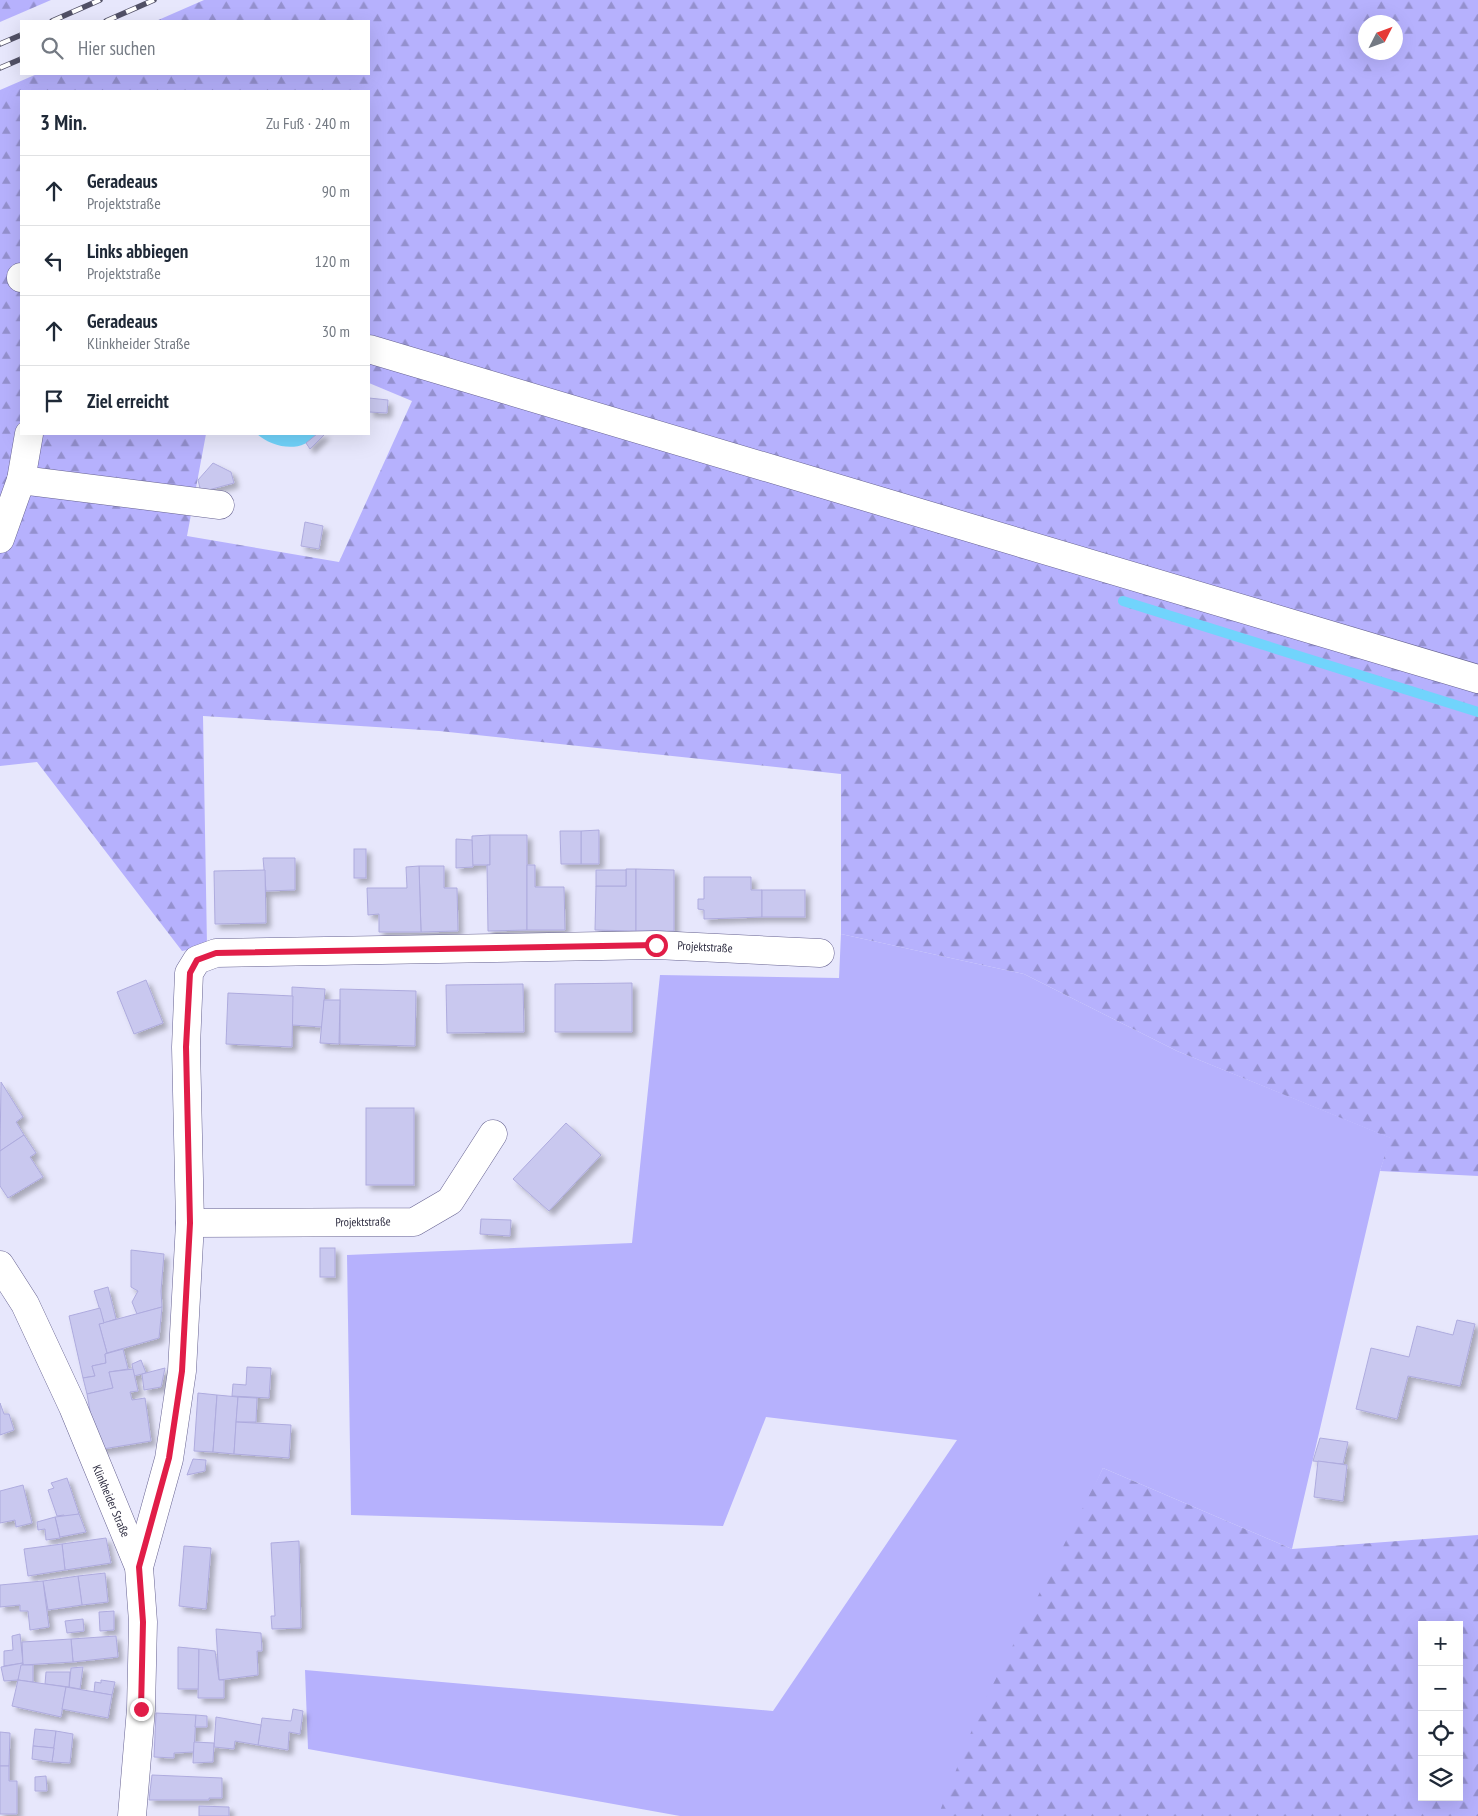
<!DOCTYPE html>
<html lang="de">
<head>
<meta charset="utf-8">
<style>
  body { margin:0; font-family:"PT Sans Narrow",sans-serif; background:#f6f6f7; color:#1f2937 }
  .controls { position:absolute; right:15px; bottom:15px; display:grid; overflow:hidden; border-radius:0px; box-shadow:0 5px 20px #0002 }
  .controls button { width:45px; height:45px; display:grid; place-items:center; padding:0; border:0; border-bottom:1px solid #e0e1e3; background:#fff; color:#1f2937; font:25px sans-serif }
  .compass { position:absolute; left:1358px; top:15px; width:45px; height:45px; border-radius:50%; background:#fff; box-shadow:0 5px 20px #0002; rotate:48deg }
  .stop { position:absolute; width:15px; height:15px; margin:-11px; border:4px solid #e11d48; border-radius:50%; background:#fff }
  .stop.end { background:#e11d48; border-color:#fff; box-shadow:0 1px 5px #0008 }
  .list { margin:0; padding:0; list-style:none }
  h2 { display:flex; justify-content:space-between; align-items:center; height:65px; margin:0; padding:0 20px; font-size:21px }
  h2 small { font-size:16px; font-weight:400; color:#747a83 }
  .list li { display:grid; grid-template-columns:32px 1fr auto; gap:15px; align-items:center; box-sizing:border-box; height:70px; padding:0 20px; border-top:1px solid #e0e1e3 }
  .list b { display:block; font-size:19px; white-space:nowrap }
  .list p { margin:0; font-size:16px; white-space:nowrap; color:#747a83 }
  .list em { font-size:16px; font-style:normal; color:#747a83 }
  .icon { flex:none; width:28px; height:28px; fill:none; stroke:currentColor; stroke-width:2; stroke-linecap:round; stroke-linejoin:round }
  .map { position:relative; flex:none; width:1478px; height:1816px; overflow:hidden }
  .search { position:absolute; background:#fff; box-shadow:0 5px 20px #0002; left:20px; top:20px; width:350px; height:55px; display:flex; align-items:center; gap:12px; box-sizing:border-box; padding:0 18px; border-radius:0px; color:#747a83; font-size:19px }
  .panel { position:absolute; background:#fff; box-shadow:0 5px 20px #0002; left:20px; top:90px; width:350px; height:345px; border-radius:0px }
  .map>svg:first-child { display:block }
</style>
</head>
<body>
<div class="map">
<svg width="1478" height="1816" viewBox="0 0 1478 1816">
  <defs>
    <pattern id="forest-firs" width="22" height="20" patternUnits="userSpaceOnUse" patternTransform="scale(1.25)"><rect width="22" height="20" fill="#b6b1fd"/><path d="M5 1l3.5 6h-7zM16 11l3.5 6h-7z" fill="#9490ce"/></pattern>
    <filter id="shadow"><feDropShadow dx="4.5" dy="4.5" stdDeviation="2.5" flood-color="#0004"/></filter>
  </defs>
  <rect width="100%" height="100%" fill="#e7e7fc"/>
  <!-- green -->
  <path fill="#b6b1fd" d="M841,934L1024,974L1177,1051L1391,1138L1380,1171L1292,1549L1103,1468L942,1816H680L308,1749L305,1670L773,1711L957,1440L766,1417L723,1526L351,1515L347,1255L632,1243L660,975L839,978Z"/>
  <!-- forest -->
  <g fill="url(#forest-firs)" fill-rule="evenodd">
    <path d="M0,0H51L0,22Z"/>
    <path d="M204,0H1478V1176L1380,1171L1390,1138L1177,1051L1024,974L841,934V774L439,731L203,716L207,946L182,951L37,762L0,766V90L37,74H369V21H156ZM1366,22H1396V52H1366ZM21,91H369V383L412,401L339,562L187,536L206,434H21Z"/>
    <path d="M1103,1468L1292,1549L1478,1535V1816H938L979,1712ZM1422,1625H1459V1797H1422Z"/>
  </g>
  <!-- water -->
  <path fill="#71d4fc" d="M257,434H317C302,454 273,448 257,434Z"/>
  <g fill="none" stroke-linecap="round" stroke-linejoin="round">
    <!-- stream -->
    <path stroke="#71d4fc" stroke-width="10" d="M1123,601L1478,712"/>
  </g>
  <!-- building -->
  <g fill="#c9c8ef" stroke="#aeabde" filter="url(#shadow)">
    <path d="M369,398L388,400L387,413L369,412Z"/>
    <path d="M317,434H325L310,449L306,443Z"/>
    <path d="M213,463L231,472L234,483L201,492L198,480Z"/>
    <path d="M305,522L323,526L319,549L301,546Z"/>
    <path d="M599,830V864H581V831Z"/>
    <path d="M560,831H581V864H561Z"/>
    <path d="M490,835V865H472V836Z"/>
    <path d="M490,835H527V930L488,931L487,865H490Z"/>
    <path d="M456,839L472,840L473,867L456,868Z"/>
    <rect x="354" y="849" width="12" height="29"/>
    <path d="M263,858H295V890L266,891Z"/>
    <path d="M527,865H535V887H564L565,930H527Z"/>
    <path d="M419,866H444V888H457L458,931L421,932Z"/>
    <path d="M419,866L421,932H379V914L368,915L367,888H407L406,867Z"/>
    <path d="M626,869H636V931L595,930L596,886H626Z"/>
    <path d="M636,869L674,870V931H636Z"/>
    <path d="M265,870L266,923L215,924L214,871Z"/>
    <rect x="596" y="870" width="30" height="16"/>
    <path d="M704,877H751V890H762V917L704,919V910L698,909V899H704Z"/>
    <rect x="762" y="890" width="43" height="27"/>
    <path d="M146,980L163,1023L134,1034L117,992Z"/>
    <path d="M632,983V1032H555V984Z"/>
    <path d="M523,984L524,1032L447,1033L446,985Z"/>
    <path d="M292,987L325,989L322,1027L292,1025Z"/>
    <path d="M340,989L416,991L415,1046L340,1044Z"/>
    <path d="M228,993L293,996L292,1047L226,1044Z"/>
    <path d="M324,1000H340L339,1044L320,1043Z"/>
    <path d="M1,1082L23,1117L16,1122L24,1135L0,1151Z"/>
    <rect x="366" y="1108" width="48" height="77"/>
    <path d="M566,1123L601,1155L549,1211L513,1179Z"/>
    <path d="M24,1135L36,1153L30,1157L43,1177L8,1198L0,1186V1151Z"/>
    <path d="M481,1219L511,1220L510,1236L480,1234Z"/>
    <rect x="320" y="1248" width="15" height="29"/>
    <path d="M131,1250L164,1254L161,1291L162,1307L137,1314L132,1302L138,1291L131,1287Z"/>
    <path d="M108,1287L116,1319L104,1323L94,1291Z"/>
    <path d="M162,1307L159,1338L107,1353L99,1324Z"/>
    <path d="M100,1308L104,1323L99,1324L107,1353L105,1354L106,1363L92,1366L95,1376L83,1378L69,1316Z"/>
    <path d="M1457,1320L1475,1324L1460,1386L1408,1376L1397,1419L1356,1409L1371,1348L1409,1357L1417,1326L1453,1335Z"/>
    <path d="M123,1349L128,1369L109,1372L113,1388L87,1394L83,1378L95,1376L92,1366L106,1363L105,1354Z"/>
    <path d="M141,1360L146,1373L134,1376L132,1364Z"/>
    <path d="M247,1367L271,1368L269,1398L232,1396L233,1384L246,1385Z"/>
    <path d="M165,1368L161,1387L144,1390L142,1374Z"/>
    <path d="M133,1369L138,1391L130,1392L132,1400L145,1398L151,1441L97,1450L87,1394L113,1388L109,1372Z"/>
    <path d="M198,1393L217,1395L213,1452L194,1451Z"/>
    <path d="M217,1395L238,1397L234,1454L213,1452Z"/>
    <path d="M238,1397L257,1398L256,1422H236Z"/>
    <path d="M0,1403L4,1414H9L14,1430L0,1435Z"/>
    <path d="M236,1422L291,1425L289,1458L234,1454Z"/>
    <path d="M1320,1438L1348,1442L1343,1464L1313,1461Z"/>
    <path d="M193,1459L206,1460L205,1471L187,1475Z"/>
    <path d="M1318,1461L1347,1465L1343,1501L1314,1497Z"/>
    <path d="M67,1478L79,1514L65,1517L64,1515L57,1516L48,1490L54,1488L51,1483Z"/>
    <path d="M23,1485L32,1523L16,1527L15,1520L0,1523V1491Z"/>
    <path d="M79,1514L86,1532L60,1537L55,1517Z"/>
    <path d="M55,1517L60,1538L46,1540L45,1529L38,1530L37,1522Z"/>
    <path d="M106,1538L111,1563L65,1570L62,1544Z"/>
    <path d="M299,1541L301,1628L272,1629L271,1616H275L271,1543Z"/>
    <path d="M62,1544L65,1570L28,1576L24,1549Z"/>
    <path d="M184,1546L211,1548L206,1609L179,1606Z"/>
    <path d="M105,1573L108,1602L82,1605L78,1576Z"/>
    <path d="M78,1576L82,1605L48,1610L43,1581Z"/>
    <path d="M43,1581L49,1627L30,1630L28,1611H20V1605L0,1607V1585Z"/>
    <path d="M114,1611V1630L100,1631L99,1612Z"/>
    <path d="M83,1619L84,1631L67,1633L65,1621Z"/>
    <path d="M216,1629L261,1633L262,1651H257L258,1675L219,1680Z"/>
    <path d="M20,1634L23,1663L4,1666V1651L13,1650L12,1636Z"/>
    <path d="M116,1636L118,1657L73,1662L71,1639Z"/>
    <path d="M71,1639L73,1662L23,1665L22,1642Z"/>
    <path d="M178,1647L199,1649V1689H178Z"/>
    <path d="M199,1649L215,1651L219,1680H224V1698H198Z"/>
    <path d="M23,1663L18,1680L4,1681L1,1667Z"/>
    <path d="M21,1665H33V1682L18,1680Z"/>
    <path d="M83,1667L80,1689L69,1687L71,1668Z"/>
    <path d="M46,1672H70L69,1687L45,1684Z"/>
    <path d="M18,1680L66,1687L61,1717L12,1706Z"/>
    <path d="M101,1680L115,1682L112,1695L94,1692L95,1682L101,1683Z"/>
    <path d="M66,1687L112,1695L108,1718L62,1709Z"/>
    <path d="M293,1709L303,1711L300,1734L289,1732L288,1750L258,1745L262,1718L291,1721Z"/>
    <path d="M156,1713L196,1715L194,1752L174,1753V1758L154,1757Z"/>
    <path d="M196,1715L207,1716V1727H195Z"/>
    <path d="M216,1717L261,1725L258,1745L235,1741L234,1749L214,1747Z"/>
    <path d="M35,1729L56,1731L54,1748L33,1746Z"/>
    <path d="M56,1731L73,1734L70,1763L52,1762Z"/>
    <path d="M0,1732L10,1733L9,1766H0Z"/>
    <path d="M194,1742L214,1743L213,1762L193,1763Z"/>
    <path d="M33,1746L54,1748L52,1762L32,1759Z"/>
    <path d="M0,1766H9V1781H17V1814H0Z"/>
    <path d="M152,1775L222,1778V1798H209V1800H149Z"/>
    <path d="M46,1776L47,1791H35V1777Z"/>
    <path d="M199,1806L229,1807V1816H199Z"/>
  </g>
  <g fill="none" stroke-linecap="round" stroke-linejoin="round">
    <!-- minor casing -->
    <g stroke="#666291" stroke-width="29">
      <g id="minor">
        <path d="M21,277V278"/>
        <path d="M369,349L1478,679"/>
        <path d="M21,480L220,505"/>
        <path d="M0,539L21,480L29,434"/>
        <path d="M190,1223L414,1222L450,1201L493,1134"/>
        <path d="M0,1265L25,1304L73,1407L139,1567L143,1622L141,1709L132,1816"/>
        <path d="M139,1567L169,1459L182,1371L190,1223L186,1047L189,973L197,960L216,953L656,945L820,953"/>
      </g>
    </g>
    <!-- minor -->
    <use href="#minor" stroke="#fff" stroke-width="28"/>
    <!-- rail casing -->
    <g stroke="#525166" stroke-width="5.5">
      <g id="rail">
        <path d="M52,21L100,0"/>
        <path d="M106,21L154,0"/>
        <path d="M0,44L21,35"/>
        <path d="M0,68L21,59"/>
      </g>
    </g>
    <!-- rail -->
    <use href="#rail" stroke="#fff" stroke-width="4" stroke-dasharray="11" stroke-linecap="butt"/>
  </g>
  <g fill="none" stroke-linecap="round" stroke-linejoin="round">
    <!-- route -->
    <path stroke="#e11d48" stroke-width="6" d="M141,1709L143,1622L139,1567L169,1458L182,1371L190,1223L186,1047L190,973L197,960L216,953L656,945"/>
  </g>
  <g text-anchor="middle" stroke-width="5" stroke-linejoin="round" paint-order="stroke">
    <!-- street labels -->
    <g font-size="12" fill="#2c2b3f" stroke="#fff">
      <text transform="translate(705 947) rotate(3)" y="4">Projektstraße</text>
      <text transform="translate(363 1222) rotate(-1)" y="4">Projektstraße</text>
      <text transform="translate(111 1501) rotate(67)" y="4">Klinkheider Straße</text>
    </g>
  </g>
</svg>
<div class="controls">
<button>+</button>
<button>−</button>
<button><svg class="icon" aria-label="locate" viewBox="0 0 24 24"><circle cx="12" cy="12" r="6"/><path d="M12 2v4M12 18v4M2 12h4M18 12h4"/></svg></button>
<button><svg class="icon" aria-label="layers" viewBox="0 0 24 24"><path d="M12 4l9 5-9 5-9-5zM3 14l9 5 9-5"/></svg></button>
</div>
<svg class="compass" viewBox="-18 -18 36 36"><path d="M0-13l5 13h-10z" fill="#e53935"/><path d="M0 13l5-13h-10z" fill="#747a83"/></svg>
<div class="stop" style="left:656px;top:945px"></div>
<div class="stop end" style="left:141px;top:1709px"></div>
<div class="search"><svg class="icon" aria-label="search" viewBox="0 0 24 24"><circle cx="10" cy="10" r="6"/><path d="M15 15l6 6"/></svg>Hier suchen</div>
<section class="panel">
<h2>3 Min.<small>Zu Fuß · 240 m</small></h2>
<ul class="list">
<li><svg class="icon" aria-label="ahead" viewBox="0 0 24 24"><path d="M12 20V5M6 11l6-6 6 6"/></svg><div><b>Geradeaus</b><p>Projektstraße</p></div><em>90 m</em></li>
<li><svg class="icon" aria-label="left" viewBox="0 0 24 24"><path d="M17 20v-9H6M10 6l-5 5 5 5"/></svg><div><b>Links abbiegen</b><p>Projektstraße</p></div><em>120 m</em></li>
<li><svg class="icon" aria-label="ahead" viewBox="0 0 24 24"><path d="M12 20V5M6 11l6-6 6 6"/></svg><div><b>Geradeaus</b><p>Klinkheider Straße</p></div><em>30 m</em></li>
<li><svg class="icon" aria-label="arrive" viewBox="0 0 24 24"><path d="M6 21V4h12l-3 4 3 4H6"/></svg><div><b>Ziel erreicht</b></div></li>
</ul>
</section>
</div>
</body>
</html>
